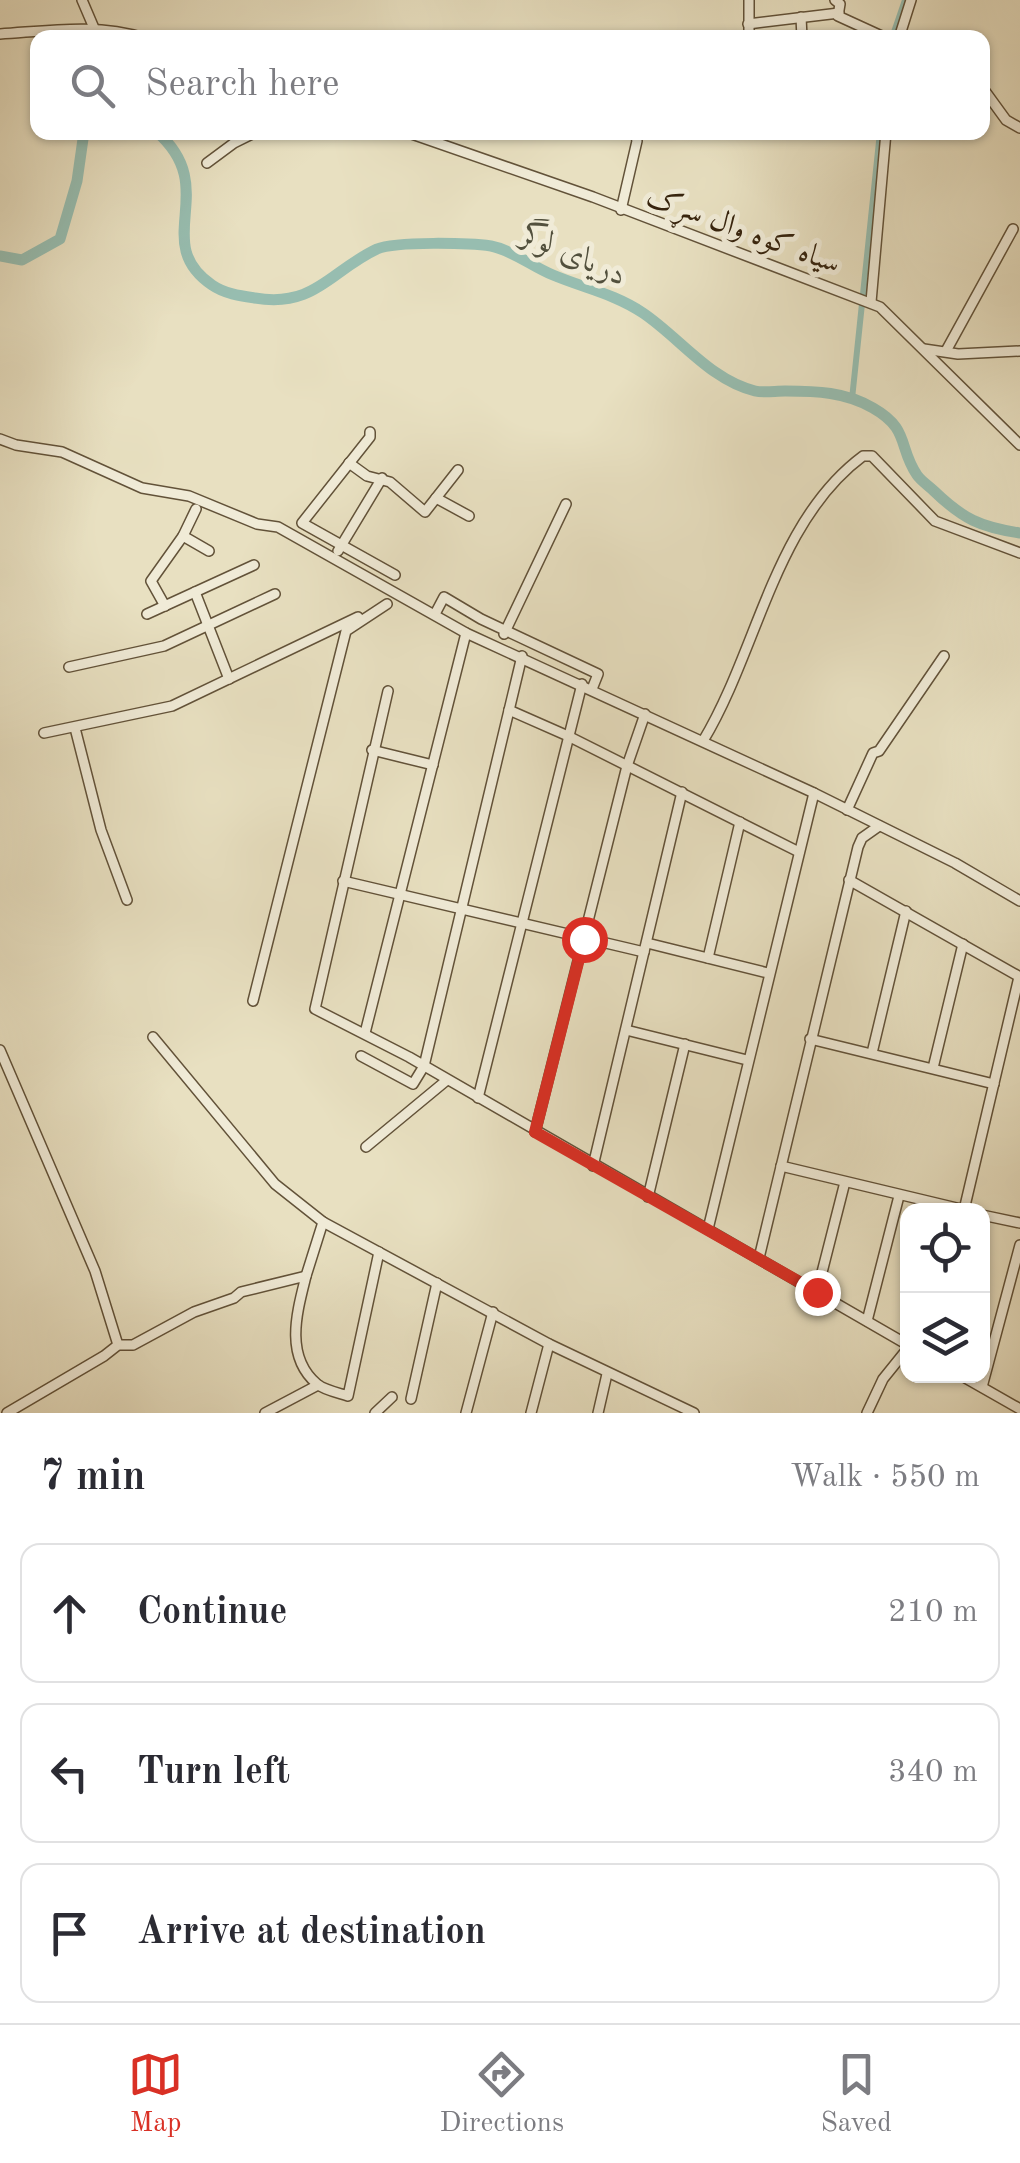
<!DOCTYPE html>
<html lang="en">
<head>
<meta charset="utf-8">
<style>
  body { margin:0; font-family:"Old Standard TT",Amiri,serif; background:#f7f7f7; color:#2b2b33 }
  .controls { position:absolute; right:30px; bottom:30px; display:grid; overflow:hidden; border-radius:20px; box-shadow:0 2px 8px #0004 }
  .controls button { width:90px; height:90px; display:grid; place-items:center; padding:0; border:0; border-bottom:2px solid #e1e1e2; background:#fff; color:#2b2b33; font:50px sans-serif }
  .stop { position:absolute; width:30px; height:30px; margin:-22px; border:8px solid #d93025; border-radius:50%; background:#fff }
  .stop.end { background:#d93025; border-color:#fff; box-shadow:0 2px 10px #0008 }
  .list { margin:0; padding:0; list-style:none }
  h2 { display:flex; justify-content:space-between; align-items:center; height:130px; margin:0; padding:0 40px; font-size:42px }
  h2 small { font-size:32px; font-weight:400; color:#7c7c81 }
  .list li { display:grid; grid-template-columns:65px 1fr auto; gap:30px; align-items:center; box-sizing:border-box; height:140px; margin:0 20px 20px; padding:0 20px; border:2px solid #e1e1e2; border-radius:20px }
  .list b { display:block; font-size:38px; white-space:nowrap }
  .list em { font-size:32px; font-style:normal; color:#7c7c81 }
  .icon { flex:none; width:55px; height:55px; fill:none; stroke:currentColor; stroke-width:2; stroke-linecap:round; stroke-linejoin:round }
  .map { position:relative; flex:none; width:1020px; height:1413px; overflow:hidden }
  .search { position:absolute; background:#fff; box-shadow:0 2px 8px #0004; left:30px; right:30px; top:30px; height:110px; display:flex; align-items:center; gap:25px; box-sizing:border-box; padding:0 35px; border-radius:20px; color:#7c7c81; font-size:38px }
  .sheet { height:610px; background:#fff }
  nav { display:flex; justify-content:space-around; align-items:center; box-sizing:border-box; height:140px; border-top:2px solid #e1e1e2; background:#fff; font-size:28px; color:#7c7c81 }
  nav a { display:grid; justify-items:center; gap:5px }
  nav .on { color:#d93025 }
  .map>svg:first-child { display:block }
</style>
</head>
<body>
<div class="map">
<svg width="1020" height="1413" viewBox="0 0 1020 1413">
  <rect width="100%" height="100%" fill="#e8e0c1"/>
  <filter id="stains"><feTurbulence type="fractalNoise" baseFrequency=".002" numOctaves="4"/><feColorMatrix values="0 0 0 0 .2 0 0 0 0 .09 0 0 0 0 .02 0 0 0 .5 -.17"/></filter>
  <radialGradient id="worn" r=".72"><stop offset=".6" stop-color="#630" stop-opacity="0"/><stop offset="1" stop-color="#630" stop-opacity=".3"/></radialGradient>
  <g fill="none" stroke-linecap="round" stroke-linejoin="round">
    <!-- canal -->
    <g stroke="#97bdb0" stroke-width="6">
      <path d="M892,38L905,0"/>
      <path d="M852,399L880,132"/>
    </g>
    <!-- river -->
    <g stroke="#97bdb0" stroke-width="11">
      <path d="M157,132C222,189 149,242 212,285C225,294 241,296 255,298C315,308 330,271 377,249C396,241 470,243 491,246C512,250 533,267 553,275C584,288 615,294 643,313C680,338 710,380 755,391C764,393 775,391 785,391C816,391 846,392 873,408C910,429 898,447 917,475C921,481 929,486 934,491C963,519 980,527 1020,533"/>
      <path d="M0,256L22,260L60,239L77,181L84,132"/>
    </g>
    <!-- minor casing -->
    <g stroke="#625239" stroke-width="12">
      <g id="minor">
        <path d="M82,0L94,28"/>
        <path d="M749,0V38"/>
        <path d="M835,0L840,4L838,16L886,38"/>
        <path d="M801,17L802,38"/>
        <path d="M748,24L839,13"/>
        <path d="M0,34C48,31 97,23 144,38"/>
        <path d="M899,38L911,0"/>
        <path d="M982,87L1006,120L1020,128"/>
        <path d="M406,132L593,197L880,307L1020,445"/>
        <path d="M207,163L234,143L256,132"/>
        <path d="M621,210L637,141L635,132"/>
        <path d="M871,302L886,132"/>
        <path d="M924,349L958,354L1020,351"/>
        <path d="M946,351L1013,229"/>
        <path d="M370,432V437L302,523L395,575"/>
        <path d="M0,439L16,445L62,452L142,488L189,496L257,524L278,527L466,633L814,793L955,863L1020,901"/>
        <path d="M349,463L367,476L390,482L425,512L458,470"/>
        <path d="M436,498L469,516"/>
        <path d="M183,536L209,551"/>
        <path d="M338,551L382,478"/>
        <path d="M195,592L229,679"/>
        <path d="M165,606L151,581L183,536L196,509"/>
        <path d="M147,614L254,565"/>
        <path d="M435,614L444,597L481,619L598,674L592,689"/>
        <path d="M504,634L566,504"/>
        <path d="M69,667L164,646L275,594"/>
        <path d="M388,691L315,1009L409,1057L908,1345"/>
        <path d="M509,710L568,736L799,852"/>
        <path d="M75,728L101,830L127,900"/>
        <path d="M44,733L172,706L358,617"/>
        <path d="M703,741C758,650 774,522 863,456H872L935,521L1020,553"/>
        <path d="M372,750L433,765"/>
        <path d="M847,810L873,753L879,751L944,656"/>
        <path d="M849,880L1020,977"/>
        <path d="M343,881L644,952"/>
        <path d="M647,943L768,973"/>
        <path d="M708,958L740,822"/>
        <path d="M253,1001L346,631L387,604"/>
        <path d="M626,1030L747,1060"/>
        <path d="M365,1033L466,633"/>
        <path d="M153,1037L275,1184L323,1222L549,1344L694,1413"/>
        <path d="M810,1039L994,1084"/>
        <path d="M0,1050L95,1271L118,1345"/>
        <path d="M872,1053L906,911"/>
        <path d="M361,1056L413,1084L424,1066L522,656"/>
        <path d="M933,1068L963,944"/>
        <path d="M478,1098L582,684"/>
        <path d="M535,1132L627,766L645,714"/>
        <path d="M366,1147L447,1080"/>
        <path d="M593,1166L682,792"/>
        <path d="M781,1166L965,1210"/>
        <path d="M648,1197L685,1044"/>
        <path d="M964,1210L1019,977"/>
        <path d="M982,1215L1020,1223"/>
        <path d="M708,1229L814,793"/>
        <path d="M759,1258L858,847L862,838L879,826"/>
        <path d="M306,1276L323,1222"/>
        <path d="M817,1292L845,1182"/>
        <path d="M867,1321L899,1196"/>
        <path d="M962,1376L1020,1409"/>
        <path d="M982,1387L1020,1245"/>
        <path d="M411,1399L437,1283"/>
        <path d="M7,1413L104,1356L118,1345H133L194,1312L234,1298L241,1292L306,1276C297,1312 284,1356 317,1384C324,1390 339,1393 348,1396L379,1252"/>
        <path d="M265,1413L318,1385"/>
        <path d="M375,1413L392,1397"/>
        <path d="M466,1413L493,1312"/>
        <path d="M531,1413L549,1344"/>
        <path d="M598,1413L607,1374"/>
        <path d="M867,1413L883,1379L908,1348"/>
      </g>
    </g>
    <!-- minor -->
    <use href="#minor" stroke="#f0ebd7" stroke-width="9"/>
  </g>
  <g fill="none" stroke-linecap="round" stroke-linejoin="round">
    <!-- route -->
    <path stroke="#d93025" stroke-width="12" d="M584,939L535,1132L817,1292"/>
  </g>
  <g text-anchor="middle" stroke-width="10" stroke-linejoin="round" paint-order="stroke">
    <!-- street labels -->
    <g font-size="30" fill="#35220c" stroke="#f0ebd7">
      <text transform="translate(744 229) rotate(20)" y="10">سیاه کوه وال سړک</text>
    </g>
    <!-- water labels -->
    <g font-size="32" font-style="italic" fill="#52503d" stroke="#f0ebd7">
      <text transform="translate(575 253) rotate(24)" y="11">دریای لوگر</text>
    </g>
  </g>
  <rect width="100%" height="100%" filter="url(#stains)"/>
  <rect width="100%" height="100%" fill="url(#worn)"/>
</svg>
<div class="controls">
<button><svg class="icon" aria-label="locate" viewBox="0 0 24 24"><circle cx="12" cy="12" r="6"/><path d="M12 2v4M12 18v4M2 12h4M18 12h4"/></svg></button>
<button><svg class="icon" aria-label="layers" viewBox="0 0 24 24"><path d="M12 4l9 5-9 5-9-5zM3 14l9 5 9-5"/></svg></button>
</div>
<div class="stop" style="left:584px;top:939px"></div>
<div class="stop end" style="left:817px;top:1292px"></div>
<div class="search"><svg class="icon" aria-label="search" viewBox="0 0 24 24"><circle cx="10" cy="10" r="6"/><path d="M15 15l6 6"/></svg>Search here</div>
</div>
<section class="sheet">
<h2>7 min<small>Walk · 550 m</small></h2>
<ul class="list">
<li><svg class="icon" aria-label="ahead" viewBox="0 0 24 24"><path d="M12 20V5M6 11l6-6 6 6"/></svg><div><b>Continue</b></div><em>210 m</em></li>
<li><svg class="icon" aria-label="left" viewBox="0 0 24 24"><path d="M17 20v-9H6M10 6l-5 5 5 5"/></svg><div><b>Turn left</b></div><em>340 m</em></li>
<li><svg class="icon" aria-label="arrive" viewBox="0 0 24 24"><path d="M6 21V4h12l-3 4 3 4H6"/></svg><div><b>Arrive at destination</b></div></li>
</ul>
</section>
<nav>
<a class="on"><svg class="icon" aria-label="map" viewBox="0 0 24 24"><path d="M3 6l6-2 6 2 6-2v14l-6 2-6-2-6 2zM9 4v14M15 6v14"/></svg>Map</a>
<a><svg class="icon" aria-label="directions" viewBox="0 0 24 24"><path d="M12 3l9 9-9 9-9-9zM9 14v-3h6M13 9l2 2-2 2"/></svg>Directions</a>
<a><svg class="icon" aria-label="saved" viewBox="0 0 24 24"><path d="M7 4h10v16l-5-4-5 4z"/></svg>Saved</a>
</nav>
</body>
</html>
